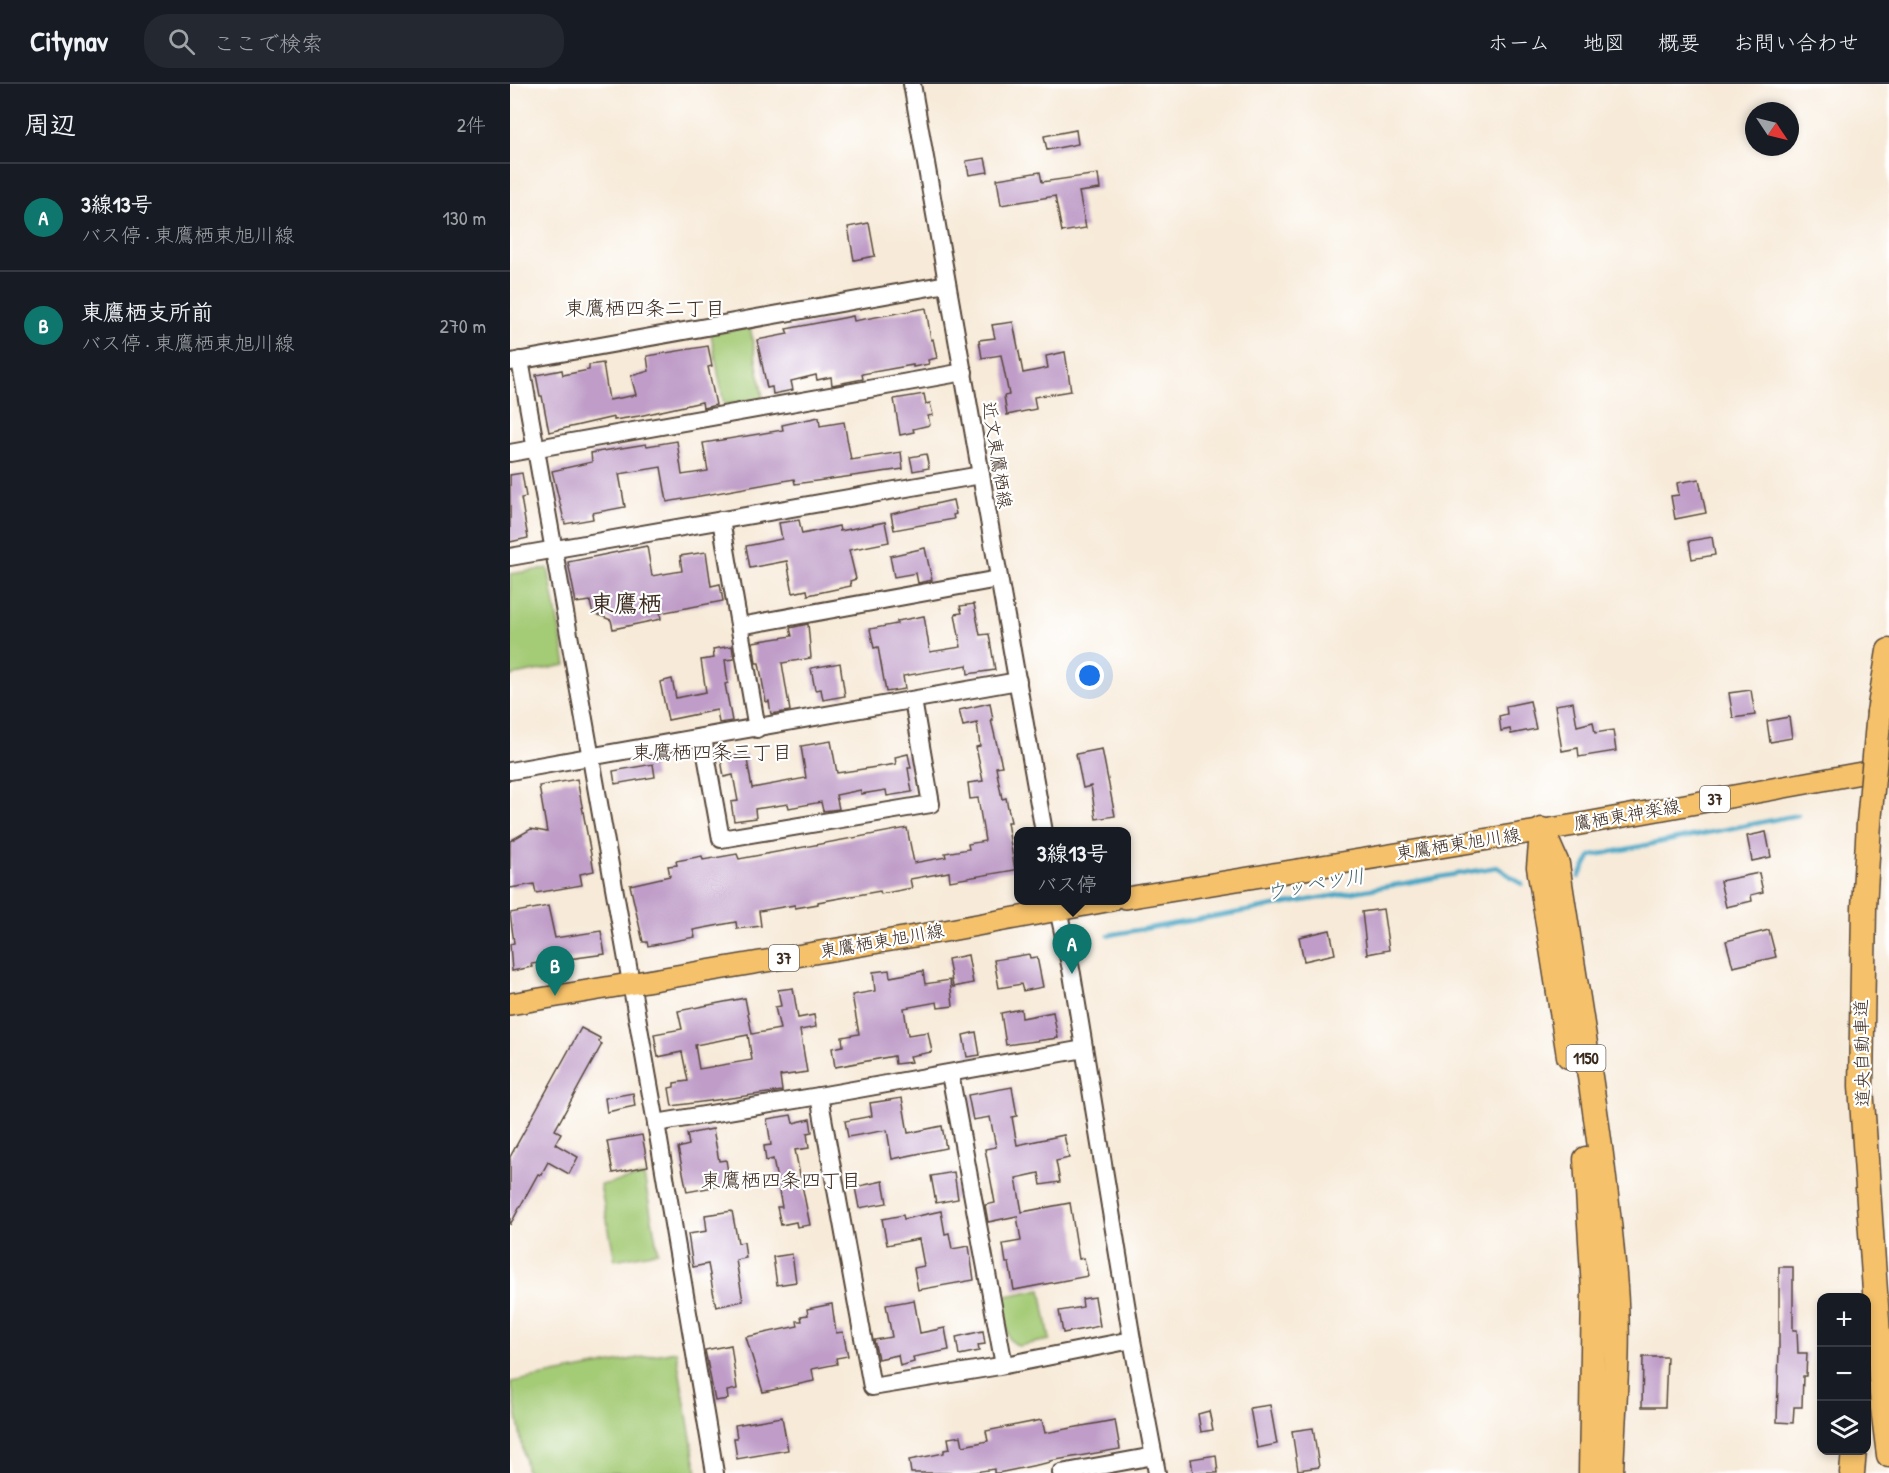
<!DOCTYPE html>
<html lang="ja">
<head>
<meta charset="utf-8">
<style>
  body { margin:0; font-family:"Patrick Hand","Klee One",sans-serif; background:#242831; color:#f1f3f6 }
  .controls { position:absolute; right:18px; bottom:18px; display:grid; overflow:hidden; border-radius:12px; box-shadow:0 3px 9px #0003 }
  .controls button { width:54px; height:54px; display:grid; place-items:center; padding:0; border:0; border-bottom:2px solid #363941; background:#171b24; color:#f1f3f6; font:30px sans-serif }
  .compass { position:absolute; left:1235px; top:18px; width:54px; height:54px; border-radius:50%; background:#171b24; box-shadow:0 3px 9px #0003; rotate:125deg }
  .you { position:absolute; left:580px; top:592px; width:21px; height:21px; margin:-15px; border:4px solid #fff; border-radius:50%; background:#1a73e8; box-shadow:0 0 0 9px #1a73e833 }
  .badge { display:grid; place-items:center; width:39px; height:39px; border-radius:50%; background:#0f766e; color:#fff; font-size:20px; font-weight:700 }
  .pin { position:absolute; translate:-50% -50px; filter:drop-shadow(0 2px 3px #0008) }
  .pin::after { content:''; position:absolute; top:32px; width:21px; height:18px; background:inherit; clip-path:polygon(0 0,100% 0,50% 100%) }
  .popup { position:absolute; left:504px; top:743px; width:117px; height:78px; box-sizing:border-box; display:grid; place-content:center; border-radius:12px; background:#171b24; filter:drop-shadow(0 2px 4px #0005); font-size:20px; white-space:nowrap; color:#9ea1a6 }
  .popup b { font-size:22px; color:#f1f3f6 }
  .popup::after { content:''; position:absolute; left:50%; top:100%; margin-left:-12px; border:12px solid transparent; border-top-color:#171b24 }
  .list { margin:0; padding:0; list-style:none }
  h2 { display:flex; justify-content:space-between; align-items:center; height:78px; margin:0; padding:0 24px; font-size:26px }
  h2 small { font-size:20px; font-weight:400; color:#9ea1a6 }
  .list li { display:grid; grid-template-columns:39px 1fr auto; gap:18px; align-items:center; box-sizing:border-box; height:108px; padding:0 24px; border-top:2px solid #363941 }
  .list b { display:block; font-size:22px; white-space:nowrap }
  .list p { margin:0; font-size:20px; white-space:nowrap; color:#9ea1a6 }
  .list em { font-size:20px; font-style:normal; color:#9ea1a6 }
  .icon { flex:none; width:33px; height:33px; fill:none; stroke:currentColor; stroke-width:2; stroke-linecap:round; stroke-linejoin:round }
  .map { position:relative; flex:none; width:1379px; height:1389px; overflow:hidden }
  header { display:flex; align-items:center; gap:36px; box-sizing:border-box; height:84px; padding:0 30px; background:#171b24; border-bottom:2px solid #363941 }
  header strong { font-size:28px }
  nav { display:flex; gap:33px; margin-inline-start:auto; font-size:21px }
  .search { width:420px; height:54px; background:#242831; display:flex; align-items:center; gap:15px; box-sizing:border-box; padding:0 21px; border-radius:24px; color:#9ea1a6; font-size:22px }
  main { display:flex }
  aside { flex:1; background:#171b24 }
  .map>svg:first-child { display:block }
</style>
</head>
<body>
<header>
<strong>Citynav</strong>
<div class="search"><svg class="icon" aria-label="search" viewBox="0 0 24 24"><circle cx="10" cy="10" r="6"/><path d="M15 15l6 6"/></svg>ここで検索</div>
<nav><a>ホーム</a><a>地図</a><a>概要</a><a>お問い合わせ</a></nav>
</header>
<main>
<aside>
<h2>周辺<small>2件</small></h2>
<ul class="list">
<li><span class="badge">A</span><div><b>3線13号</b><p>バス停 · 東鷹栖東旭川線</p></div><em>130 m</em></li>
<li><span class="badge">B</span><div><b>東鷹栖支所前</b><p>バス停 · 東鷹栖東旭川線</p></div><em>270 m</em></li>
</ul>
</aside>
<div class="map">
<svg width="1379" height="1389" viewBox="0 0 1379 1389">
  <rect width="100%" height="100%" fill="#fff"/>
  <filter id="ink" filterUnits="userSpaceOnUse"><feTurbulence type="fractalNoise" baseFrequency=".0167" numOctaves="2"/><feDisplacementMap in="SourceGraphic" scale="12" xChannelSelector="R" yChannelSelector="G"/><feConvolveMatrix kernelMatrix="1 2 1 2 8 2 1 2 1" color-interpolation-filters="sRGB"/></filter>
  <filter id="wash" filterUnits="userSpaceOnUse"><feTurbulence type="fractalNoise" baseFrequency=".008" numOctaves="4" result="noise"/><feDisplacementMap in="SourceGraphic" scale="24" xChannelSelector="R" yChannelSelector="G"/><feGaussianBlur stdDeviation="1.35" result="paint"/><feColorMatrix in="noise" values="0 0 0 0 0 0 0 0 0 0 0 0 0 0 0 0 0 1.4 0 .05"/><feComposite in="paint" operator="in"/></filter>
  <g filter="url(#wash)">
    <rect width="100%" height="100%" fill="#f7ead8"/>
    <!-- green -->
    <g fill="#a4cb76" stroke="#707a4a" stroke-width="1.5">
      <path d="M240,242L253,314L214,321L201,250Z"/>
      <path d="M38,484L56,581L0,592V490Z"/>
      <path d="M134,1092L148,1168L105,1176L90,1101Z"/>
      <path d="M531,1205L540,1256L508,1262L499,1255L491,1213Z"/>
      <path d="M166,1267L187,1389H17L1,1298Z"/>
    </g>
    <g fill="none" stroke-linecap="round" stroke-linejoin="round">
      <!-- stream -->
      <g stroke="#45a6c5" stroke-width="4.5">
        <path d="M1069,793L1081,772L1288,731"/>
        <path d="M599,851L987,783L1012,800"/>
      </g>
    </g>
    <g id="blocks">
      <!-- building -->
      <g fill="#bf9dc8" fill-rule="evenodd">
        <path d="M566,46L568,60L537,66L534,52Z"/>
        <path d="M475,74L478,88L459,91L456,77Z"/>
        <path d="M530,88L532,98L588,90L590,105L569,108L576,144L552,148L545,112L491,121L487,95Z"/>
        <path d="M359,139L365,172L344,176L338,143Z"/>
        <path d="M416,224L421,256L423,255L427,274L418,276L419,280L403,283V281L352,290L353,295L322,301L321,293L307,296L306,291L281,297L283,306L263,310L262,303L257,304L247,256L278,250L276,245L333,234L343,232L344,237Z"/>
        <path d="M503,238L513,289L538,284L536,272L555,268L561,307L524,313L526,325L497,331L494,312L499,311L491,271L472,274L469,256L485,254L482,241Z"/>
        <path d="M198,262L202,282L198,283L206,321L193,324L192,318L129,332L104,336V333L39,348L32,312H30L26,291L52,286L53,291L79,286V281L93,279L99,316L126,311L121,292L139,287L137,272Z"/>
        <path d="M414,310L416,320L420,319L423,331L418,332L420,341L403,345L404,348L390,351L384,315Z"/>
        <path d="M309,333L310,342L334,338L341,376L391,368L393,385L285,400L284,395L157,418L151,383L109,390L115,423L82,429L83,435L55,440L42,387L82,378L81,369L136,360L137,362L167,357L172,391L198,387L193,359L273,346L272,341Z"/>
        <path d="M416,370L419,384L403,387L400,373Z"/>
        <path d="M12,389L16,413L11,414L18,454L0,458V391Z"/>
        <path d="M1189,395L1196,429L1165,435L1161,412L1169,411L1167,399Z"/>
        <path d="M443,416L446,430L443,431L444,435L384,446L381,430Z"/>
        <path d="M289,436L292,450L329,442L330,447L375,438L379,458L339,466L346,495L340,497L341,502L298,511L297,506L283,509L277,477L240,484L236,462L272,455L269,439Z"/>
        <path d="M1202,453L1205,471L1182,475L1179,457Z"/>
        <path d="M137,462L142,492L172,487L170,472L196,468L201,502L210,500L213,517L150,529L151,535L103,545L101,536L86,530L82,526L80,517L66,519L58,478Z"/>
        <path d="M415,464L422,496L408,499L406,489L384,493L380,472Z"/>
        <path d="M464,520L470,551L479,550L485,586L458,590L457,581L393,592L395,605L376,608L368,563L364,564L360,545L387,540V537L414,532L420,568L451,563L445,530L452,529L450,522Z"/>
        <path d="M298,540L301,574L272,579L280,627L261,630L259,617L256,618L249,579H246L243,558L282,552L280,544Z"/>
        <path d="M222,562L224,575L215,576L218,599L215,600L222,637L209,639L207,626L158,636L150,598L162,595L166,614L196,608L191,576L204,574L203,565Z"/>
        <path d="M330,579L335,612L313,616L311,605L305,606L301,584Z"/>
        <path d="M1241,606L1245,631L1223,634L1219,609Z"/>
        <path d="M1020,617L1026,645L1001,650L1000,645L991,647L989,632L997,630L996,622Z"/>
        <path d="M1063,618L1067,642L1083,638L1085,649L1103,646L1106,667L1069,673L1068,664L1052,667L1045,621Z"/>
        <path d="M480,619L483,636H481L492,682L486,683L492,715L496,714L501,738H497L505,786L440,797L439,788L400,795L402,804L371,810L370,807L308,818V820L285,824V821L249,827L251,842L227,845L226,838L183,846L185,853L138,862L137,858H133L120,801L160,792L158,782L167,781L166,777L192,772L193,776L227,770L229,775L397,744L404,779L436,773L435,769L459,765L458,760L475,757L468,714L460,715L458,699L473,697L466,663L470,662L467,639L453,642L449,626Z"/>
        <path d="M1279,633L1282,654L1260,658L1257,637Z"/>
        <path d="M321,657L327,689L386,680L385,673L398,670L401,684H398L402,708L377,712L376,706L351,710V706L326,711L329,725L313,727L311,718L279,724L278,720L245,725L246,734L224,737L221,718L228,717L223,691L214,693L211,675L236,670L242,704L296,694L291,662Z"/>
        <path d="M592,665L605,732L586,735L581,702L573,704L566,670Z"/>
        <path d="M143,680L145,693L105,700L103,687Z"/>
        <path d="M67,695L84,787L70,790L72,801L26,809L24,800L0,804V757L21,745L37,748L29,702Z"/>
        <path d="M1256,748L1261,773L1242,777L1237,752Z"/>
        <path d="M1249,789L1253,808L1241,811L1242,817L1216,823L1210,797Z"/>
        <path d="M38,822L45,854L91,847L95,870L21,880L22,883L2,887L0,860L4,859L0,829Z"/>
        <path d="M873,825L879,866L857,870L852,828Z"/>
        <path d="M820,846L825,870L794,877L789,853Z"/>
        <path d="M1259,846L1266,873L1223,883L1216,857Z"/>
        <path d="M519,870L520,874L527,873L533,903L513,907L511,900L489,904L484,876Z"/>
        <path d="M458,871L463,899L443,903L438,875Z"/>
        <path d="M379,886L380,893L413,887L415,900L440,896L443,922L428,924L427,918L394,924L398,951L418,948L422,968L400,972L402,978L385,980L384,972L325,983L322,964L333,962L332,953L349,950L342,911L365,907L363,888Z"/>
        <path d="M283,904L288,934L304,931L306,943L290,946L297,988L270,992L272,1007L162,1022L159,1004L164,1003V999L178,997L172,968L148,973L144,950L172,945L168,927L235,914L242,950L270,945L265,923L271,922L268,906ZM238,951L242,976L189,985L185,961Z"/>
        <path d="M511,925L512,934L543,928L548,954L496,961L491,929Z"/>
        <path d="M71,944L90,954L89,958L92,960L45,1046L51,1049L45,1060L68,1073L59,1090L38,1078L31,1091L28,1090L0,1141V1073Z"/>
        <path d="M466,948L470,971L457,973L453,951Z"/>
        <path d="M502,1003L507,1032L502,1033L507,1061L554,1051L559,1074L546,1077L550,1098L531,1101L529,1089L506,1094L512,1128L560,1119L569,1175L574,1174L578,1192L504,1206L499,1179H496L493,1160L511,1157L507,1132L478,1138L475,1121L485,1119L475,1065L486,1063L480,1033L463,1036L458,1011Z"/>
        <path d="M123,1009L125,1022L97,1028L95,1014Z"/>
        <path d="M392,1014L398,1049L432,1042L436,1064L382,1075L377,1046L338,1053L335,1037L362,1032L360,1019Z"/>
        <path d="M281,1031L283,1039L300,1035L302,1048L297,1049L299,1064L285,1066L300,1141L287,1143L286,1138L271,1141L267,1123H272L263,1075L256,1077L254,1062L261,1061L257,1035Z"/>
        <path d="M203,1045L209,1077L216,1076L220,1100L177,1108L168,1064L179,1061L177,1050Z"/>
        <path d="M132,1051L138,1082L103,1089L97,1057Z"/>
        <path d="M444,1088L448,1115L426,1119L421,1092Z"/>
        <path d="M373,1097L377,1119L349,1124L345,1103Z"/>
        <path d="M222,1127L228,1159L234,1158L236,1174L226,1176L233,1217L206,1223L198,1180L183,1183L178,1150L197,1147L195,1131Z"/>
        <path d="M431,1127L435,1150L439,1149L442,1165L459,1162L464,1196L408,1206L404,1184L414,1182L409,1155L377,1161L372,1135L393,1131L394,1135Z"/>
        <path d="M282,1170L286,1198L267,1201L263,1173Z"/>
        <path d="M1269,1183H1283V1246H1287L1288,1269H1297L1296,1292H1293L1292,1323H1284L1283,1339L1267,1338L1269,1264Z"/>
        <path d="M585,1213L590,1242L553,1249L549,1227L573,1223L572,1215Z"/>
        <path d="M404,1216L410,1249L435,1244L439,1266L403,1273L404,1278L390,1282L388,1271L368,1275L364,1256L382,1253L376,1221Z"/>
        <path d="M322,1220L326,1249L333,1248L338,1272L326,1274L327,1280L302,1285L304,1297L253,1308L236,1253L288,1242L287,1237H292L291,1232L298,1231L297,1225Z"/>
        <path d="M473,1247L475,1260L468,1261L469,1267L449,1271L446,1253Z"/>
        <path d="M221,1261L227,1305L217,1307L218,1315L205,1317L195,1266Z"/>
        <path d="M1133,1273H1157L1155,1323H1132Z"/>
        <path d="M760,1321L767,1360L747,1364L740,1324Z"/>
        <path d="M699,1327L703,1346L691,1348L688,1330Z"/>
        <path d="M272,1333L278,1366L227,1375L224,1354H227L225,1341Z"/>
        <path d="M532,1336L535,1349L605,1336L610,1365L540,1377L541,1378L488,1389H484V1385L458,1389H401L399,1376L434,1369V1366L440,1365L438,1354L451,1352L453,1362L478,1357L476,1347Z"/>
        <path d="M803,1344L809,1383L788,1386L782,1347Z"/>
        <path d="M706,1371L708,1389H683L681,1375Z"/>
      </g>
    </g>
  </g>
  <g filter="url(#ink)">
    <use href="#blocks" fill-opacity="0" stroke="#57473a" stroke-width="1.5"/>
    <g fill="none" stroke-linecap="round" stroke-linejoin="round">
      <!-- minor casing -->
      <g stroke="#57473a" stroke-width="20">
        <g id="minor">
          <path d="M402,0L534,748"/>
          <path d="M10,276L146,1039L205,1389"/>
          <path d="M1,278L437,200"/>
          <path d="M0,369L454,288"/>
          <path d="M211,436L247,645"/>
          <path d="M0,473L471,391"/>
          <path d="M230,542L488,495"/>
          <path d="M193,654L211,755L421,720L403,616"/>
          <path d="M0,687L508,597"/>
          <path d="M546,816L562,890L622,1256L647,1389"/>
          <path d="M440,990L494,1281"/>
          <path d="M309,1012L362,1303L490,1282L622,1256"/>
          <path d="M146,1039L309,1012L574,965"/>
          <path d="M551,1389L644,1372"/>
        </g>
      </g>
      <!-- major casing -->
      <g stroke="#57473a" stroke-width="24">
        <g id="major">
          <path d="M616,814L1065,741L1379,684"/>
          <path d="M0,920L435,847L602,816"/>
        </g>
      </g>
      <!-- highway casing -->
      <g stroke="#57473a" stroke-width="27">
        <g id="highway">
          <path d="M1369,628L1379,567"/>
          <path d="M1359,739L1354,824L1351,1002L1373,1324L1379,1371"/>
          <path d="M1032,746L1047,780C1068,920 1094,1061 1105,1203C1110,1265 1103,1327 1101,1389"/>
          <path d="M1032,749L1029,783L1059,972"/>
          <path d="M1076,1075L1084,1206L1081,1389"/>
          <path d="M1342,1389L1344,1366"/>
        </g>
      </g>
      <!-- minor -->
      <use href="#minor" stroke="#fff" stroke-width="16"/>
      <!-- major -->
      <use href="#major" stroke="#f5c16b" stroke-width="21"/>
      <!-- highway -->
      <use href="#highway" stroke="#f5c16b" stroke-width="24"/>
      <!-- highway-bridge casing -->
      <g stroke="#57473a" stroke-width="27" stroke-linecap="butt">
        <path id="highway-bridge" d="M1359,739L1369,628"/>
      </g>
      <!-- highway-bridge -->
      <use href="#highway-bridge" stroke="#f5c16b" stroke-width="24"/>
    </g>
  </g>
  <g text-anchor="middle" stroke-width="4.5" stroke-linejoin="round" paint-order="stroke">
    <!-- shield labels -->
    <g fill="#fff" stroke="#766a62" stroke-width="1.5">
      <rect x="1190" y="702" width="30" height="26" rx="4.5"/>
      <rect x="259" y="861" width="30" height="26" rx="4.5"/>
      <rect x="1056.5" y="961" width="39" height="26" rx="4.5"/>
    </g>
    <g font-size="16" font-weight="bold" fill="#3b2a1e">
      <text x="1205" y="721">37</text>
      <text x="274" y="880">37</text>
      <text x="1076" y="980">1150</text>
    </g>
    <!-- street labels -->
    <g font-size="18" fill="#3b2a1e" stroke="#fff">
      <text transform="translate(487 371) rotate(81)" y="6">近文東鷹栖線</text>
      <text transform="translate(1117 731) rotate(-10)" y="6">鷹栖東神楽線</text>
      <text transform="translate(948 760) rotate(-9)" y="6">東鷹栖東旭川線</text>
      <text transform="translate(372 857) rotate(-10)" y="6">東鷹栖東旭川線</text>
      <text transform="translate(1352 969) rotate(-91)" y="6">道央自動車道</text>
    </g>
    <!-- neighbourhood labels -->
    <g font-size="20" fill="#3b2a1e" stroke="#fff">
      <text x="135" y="231">東鷹栖四条二丁目</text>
      <text x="202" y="675">東鷹栖四条三丁目</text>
      <text x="271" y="1103">東鷹栖四条四丁目</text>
    </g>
    <!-- water labels -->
    <g font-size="20" font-style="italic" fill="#406269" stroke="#fff">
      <text transform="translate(805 800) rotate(-10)" y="7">ウッペツ川</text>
    </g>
    <!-- district labels -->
    <g font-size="24" font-weight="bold" fill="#3b2a1e" stroke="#fff">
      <text x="116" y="528">東鷹栖</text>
    </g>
  </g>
</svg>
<div class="controls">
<button>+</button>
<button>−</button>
<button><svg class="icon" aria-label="layers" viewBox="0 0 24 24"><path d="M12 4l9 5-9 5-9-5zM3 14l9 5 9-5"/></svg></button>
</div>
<svg class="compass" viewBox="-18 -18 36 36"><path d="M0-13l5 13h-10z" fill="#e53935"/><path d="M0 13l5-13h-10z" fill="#9ea1a6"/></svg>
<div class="you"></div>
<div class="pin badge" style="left:562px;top:890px">A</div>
<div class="popup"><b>3線13号</b>バス停</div>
<div class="pin badge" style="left:45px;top:912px">B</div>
</div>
</main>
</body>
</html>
